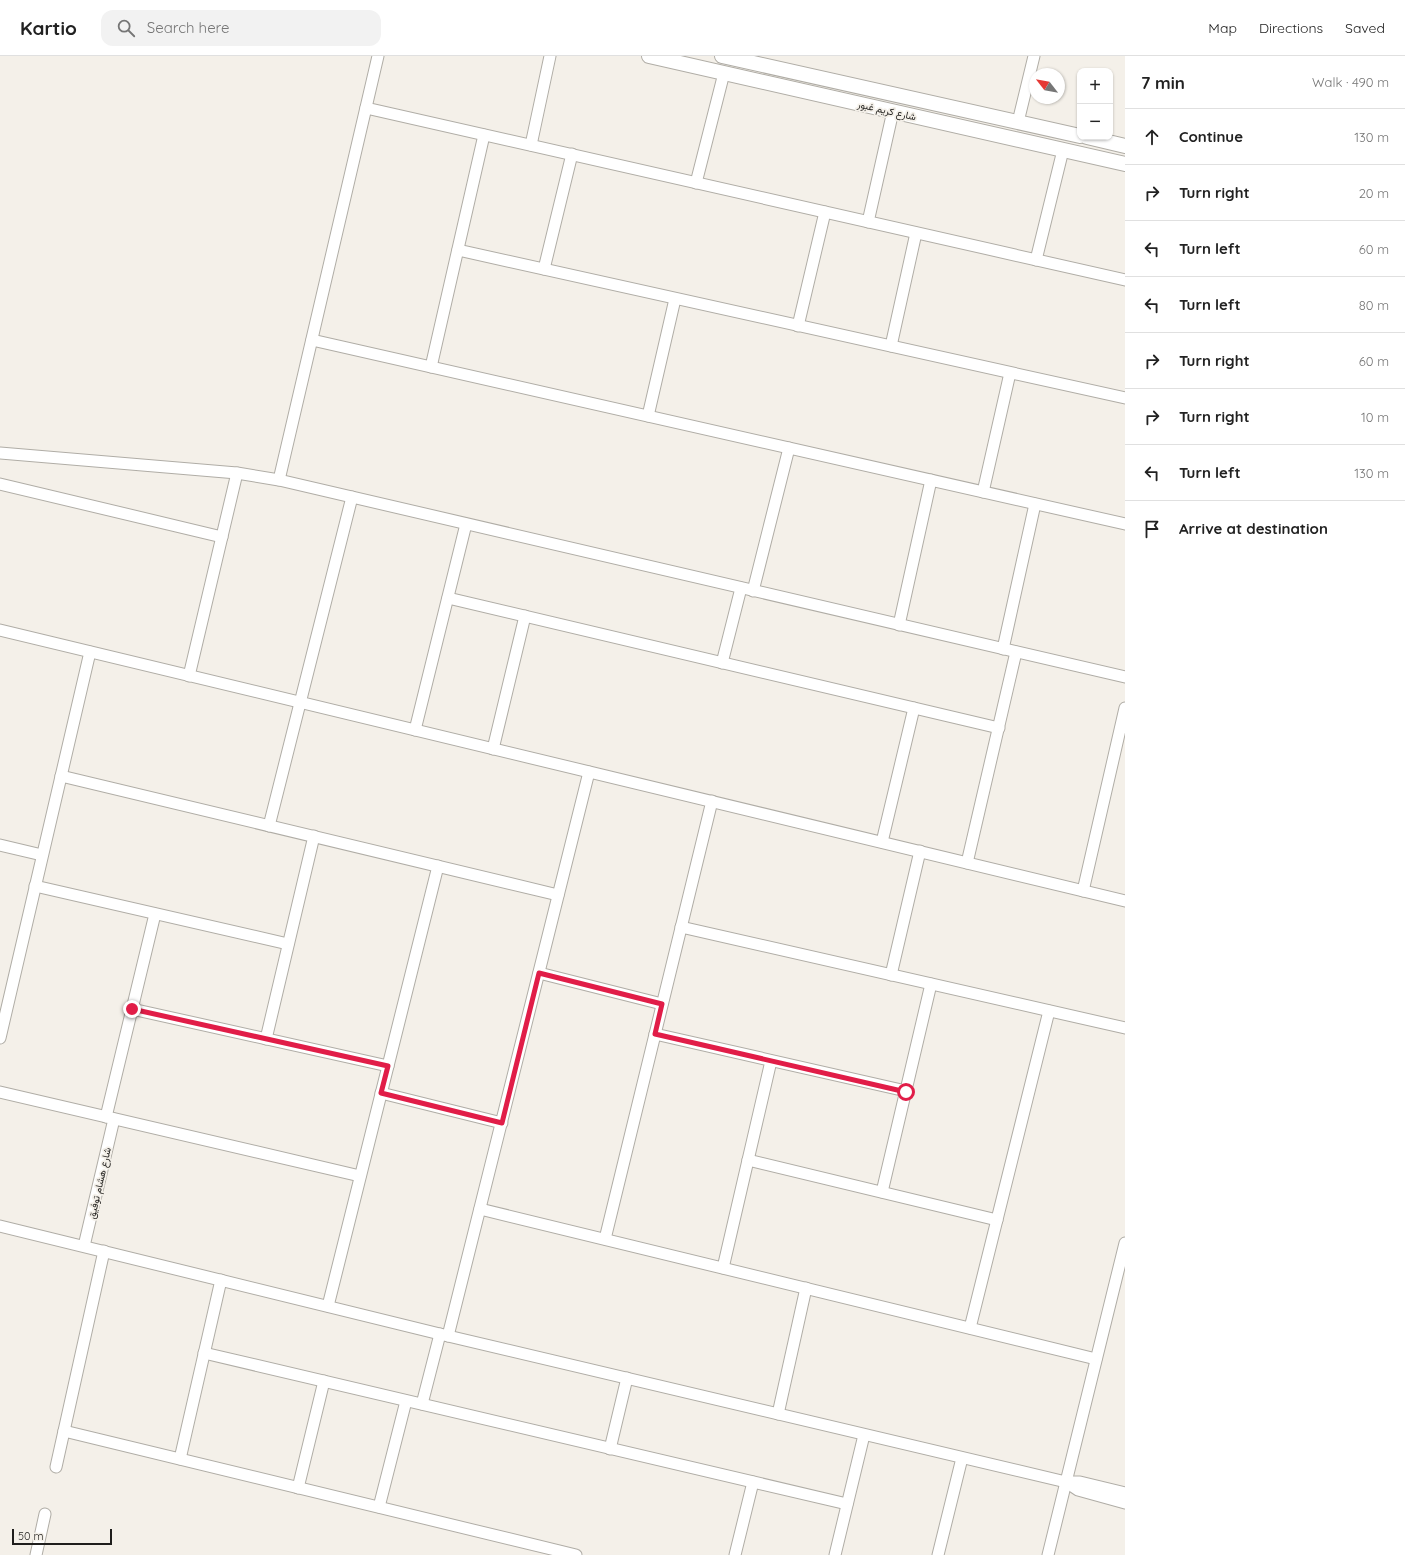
<!DOCTYPE html>
<html lang="en">
<head>
<meta charset="utf-8">
<style>
  body { margin:0; font-family:Quicksand,Vazirmatn,sans-serif; background:#f2f2f2; color:#222 }
  .controls { position:absolute; right:12px; top:12px; display:grid; overflow:hidden; border-radius:8px; box-shadow:0 1px 3px #0004 }
  .controls button { width:36px; height:36px; display:grid; place-items:center; padding:0; border:0; border-bottom:1px solid #e0e0e0; background:#fff; color:#222; font:20px sans-serif }
  .compass { position:absolute; left:1029px; top:12px; width:36px; height:36px; border-radius:50%; background:#fff; box-shadow:0 1px 3px #0004; rotate:301deg }
  .scale { position:absolute; left:12px; bottom:10px; width:100px; box-sizing:border-box; padding-left:4px; border:2px solid #1f1e1c; border-top:0; font-size:11px; line-height:14px; white-space:nowrap; color:#1f1e1c; -webkit-text-stroke:3px #f4f0e9; paint-order:stroke }
  .stop { position:absolute; width:12px; height:12px; margin:-9px; border:3px solid #e11d48; border-radius:50%; background:#fff }
  .stop.end { background:#e11d48; border-color:#fff; box-shadow:0 1px 4px #0008 }
  .list { margin:0; padding:0; list-style:none }
  h2 { display:flex; justify-content:space-between; align-items:center; height:52px; margin:0; padding:0 16px; font-size:17px }
  h2 small { font-size:13px; font-weight:400; color:#767676 }
  .list li { display:grid; grid-template-columns:26px 1fr auto; gap:12px; align-items:center; box-sizing:border-box; height:56px; padding:0 16px; border-top:1px solid #e0e0e0 }
  .list b { display:block; font-size:15px; white-space:nowrap }
  .list em { font-size:13px; font-style:normal; color:#767676 }
  .icon { flex:none; width:22px; height:22px; fill:none; stroke:currentColor; stroke-width:2; stroke-linecap:round; stroke-linejoin:round }
  .map { position:relative; flex:none; width:1125px; height:1499px; overflow:hidden }
  header { display:flex; align-items:center; gap:24px; box-sizing:border-box; height:56px; padding:0 20px; background:#fff; border-bottom:1px solid #e0e0e0 }
  header strong { font-size:19px }
  nav { display:flex; gap:22px; margin-inline-start:auto; font-size:14px }
  .search { width:280px; height:36px; background:#f2f2f2; display:flex; align-items:center; gap:10px; box-sizing:border-box; padding:0 14px; border-radius:12px; color:#767676; font-size:15px }
  main { display:flex }
  aside { flex:1; background:#fff }
  .map>svg:first-child { display:block }
</style>
</head>
<body>
<header>
<strong>Kartio</strong>
<div class="search"><svg class="icon" aria-label="search" viewBox="0 0 24 24"><circle cx="10" cy="10" r="6"/><path d="M15 15l6 6"/></svg>Search here</div>
<nav><a>Map</a><a>Directions</a><a>Saved</a></nav>
</header>
<main>
<div class="map">
<svg width="1125" height="1499" viewBox="0 0 1125 1499">
  <rect width="100%" height="100%" fill="#f4f0e9"/>
  <g fill="none" stroke-linecap="round" stroke-linejoin="round">
    <!-- minor casing -->
    <g stroke="#b0ada6" stroke-width="13">
      <g id="minor">
        <path d="M366,52L1125,224"/>
        <path d="M1018,66L1034,0"/>
        <path d="M531,89L550,0"/>
        <path d="M696,127L724,17"/>
        <path d="M868,166L893,55"/>
        <path d="M458,194L1125,342"/>
        <path d="M1036,204L1063,94"/>
        <path d="M544,213L572,98"/>
        <path d="M798,270L825,156"/>
        <path d="M312,284L1125,468"/>
        <path d="M891,290L916,177"/>
        <path d="M431,311L484,79"/>
        <path d="M648,360L675,243"/>
        <path d="M0,397L237,417L279,424L1125,621"/>
        <path d="M279,424L378,0"/>
        <path d="M0,428L222,481"/>
        <path d="M983,436L1010,317"/>
        <path d="M753,535L789,392"/>
        <path d="M448,542L999,672"/>
        <path d="M899,569L931,424"/>
        <path d="M0,574L1125,845"/>
        <path d="M1003,593L1035,448"/>
        <path d="M722,607L741,532"/>
        <path d="M189,620L237,417"/>
        <path d="M415,674L466,468"/>
        <path d="M493,693L525,560"/>
        <path d="M61,720L558,839"/>
        <path d="M269,770L352,441"/>
        <path d="M882,786L914,652"/>
        <path d="M0,789L42,799"/>
        <path d="M967,807L1016,596"/>
        <path d="M35,830L288,888"/>
        <path d="M1083,835L1125,652"/>
        <path d="M681,871L1125,972"/>
        <path d="M539,917L662,948"/>
        <path d="M891,919L920,795"/>
        <path d="M132,953L388,1010"/>
        <path d="M655,978L906,1035"/>
        <path d="M0,982L90,596"/>
        <path d="M266,983L314,780"/>
        <path d="M0,1036L360,1120"/>
        <path d="M381,1037L502,1067"/>
        <path d="M106,1061L155,858"/>
        <path d="M748,1104L997,1164"/>
        <path d="M882,1136L931,928"/>
        <path d="M480,1153L1096,1303"/>
        <path d="M0,1170L448,1280L1066,1426H1080L1125,1437"/>
        <path d="M605,1183L712,745"/>
        <path d="M84,1190L114,1063"/>
        <path d="M723,1212L771,1005"/>
        <path d="M328,1250L438,810"/>
        <path d="M970,1272L1049,955"/>
        <path d="M448,1280L589,716"/>
        <path d="M204,1297L847,1448"/>
        <path d="M422,1348L440,1278"/>
        <path d="M778,1358L806,1232"/>
        <path d="M64,1375L576,1499"/>
        <path d="M610,1393L627,1322"/>
        <path d="M180,1403L221,1224"/>
        <path d="M56,1411L104,1195"/>
        <path d="M1066,1426L1078,1434L1125,1447"/>
        <path d="M298,1432L324,1325"/>
        <path d="M379,1451L406,1345"/>
        <path d="M36,1499L45,1458"/>
        <path d="M735,1499L753,1426"/>
        <path d="M835,1499L864,1379"/>
        <path d="M938,1499L962,1402"/>
        <path d="M1048,1499L1125,1187"/>
      </g>
    </g>
    <!-- tertiary casing -->
    <g stroke="#b0ada6" stroke-width="16">
      <g id="tertiary">
        <path d="M649,0L1125,108"/>
        <path d="M722,0L1080,80"/>
        <path d="M1087,81L1125,90"/>
      </g>
    </g>
    <!-- minor -->
    <use href="#minor" stroke="#fff" stroke-width="11"/>
    <!-- tertiary -->
    <use href="#tertiary" stroke="#fff" stroke-width="14"/>
  </g>
  <g fill="none" stroke-linecap="round" stroke-linejoin="round">
    <!-- route -->
    <path stroke="#e11d48" stroke-width="5" d="M132,953L388,1010L381,1037L502,1067L539,917L662,948L655,978L906,1036"/>
  </g>
  <g text-anchor="middle" stroke-width="3.5" stroke-linejoin="round" paint-order="stroke">
    <!-- street labels -->
    <g font-size="10" fill="#1f1e1c" stroke="#f4f0e9">
      <text transform="translate(887 54) rotate(13)" y="4">شارع كريم غبور</text>
      <text transform="translate(99 1127) rotate(-77)" y="4">شارع هشام توفيق</text>
    </g>
  </g>
</svg>
<div class="controls">
<button>+</button>
<button>−</button>
</div>
<svg class="compass" viewBox="-18 -18 36 36"><path d="M0-13l5 13h-10z" fill="#e53935"/><path d="M0 13l5-13h-10z" fill="#767676"/></svg>
<div class="scale">50 m</div>
<div class="stop" style="left:906px;top:1036px"></div>
<div class="stop end" style="left:132px;top:953px"></div>
</div>
<aside>
<h2>7 min<small>Walk · 490 m</small></h2>
<ul class="list">
<li><svg class="icon" aria-label="ahead" viewBox="0 0 24 24"><path d="M12 20V5M6 11l6-6 6 6"/></svg><div><b>Continue</b></div><em>130 m</em></li>
<li><svg class="icon" aria-label="right" viewBox="0 0 24 24"><path d="M7 20v-9h11M14 6l5 5-5 5"/></svg><div><b>Turn right</b></div><em>20 m</em></li>
<li><svg class="icon" aria-label="left" viewBox="0 0 24 24"><path d="M17 20v-9H6M10 6l-5 5 5 5"/></svg><div><b>Turn left</b></div><em>60 m</em></li>
<li><svg class="icon" aria-label="left" viewBox="0 0 24 24"><path d="M17 20v-9H6M10 6l-5 5 5 5"/></svg><div><b>Turn left</b></div><em>80 m</em></li>
<li><svg class="icon" aria-label="right" viewBox="0 0 24 24"><path d="M7 20v-9h11M14 6l5 5-5 5"/></svg><div><b>Turn right</b></div><em>60 m</em></li>
<li><svg class="icon" aria-label="right" viewBox="0 0 24 24"><path d="M7 20v-9h11M14 6l5 5-5 5"/></svg><div><b>Turn right</b></div><em>10 m</em></li>
<li><svg class="icon" aria-label="left" viewBox="0 0 24 24"><path d="M17 20v-9H6M10 6l-5 5 5 5"/></svg><div><b>Turn left</b></div><em>130 m</em></li>
<li><svg class="icon" aria-label="arrive" viewBox="0 0 24 24"><path d="M6 21V4h12l-3 4 3 4H6"/></svg><div><b>Arrive at destination</b></div></li>
</ul>
</aside>
</main>
</body>
</html>
